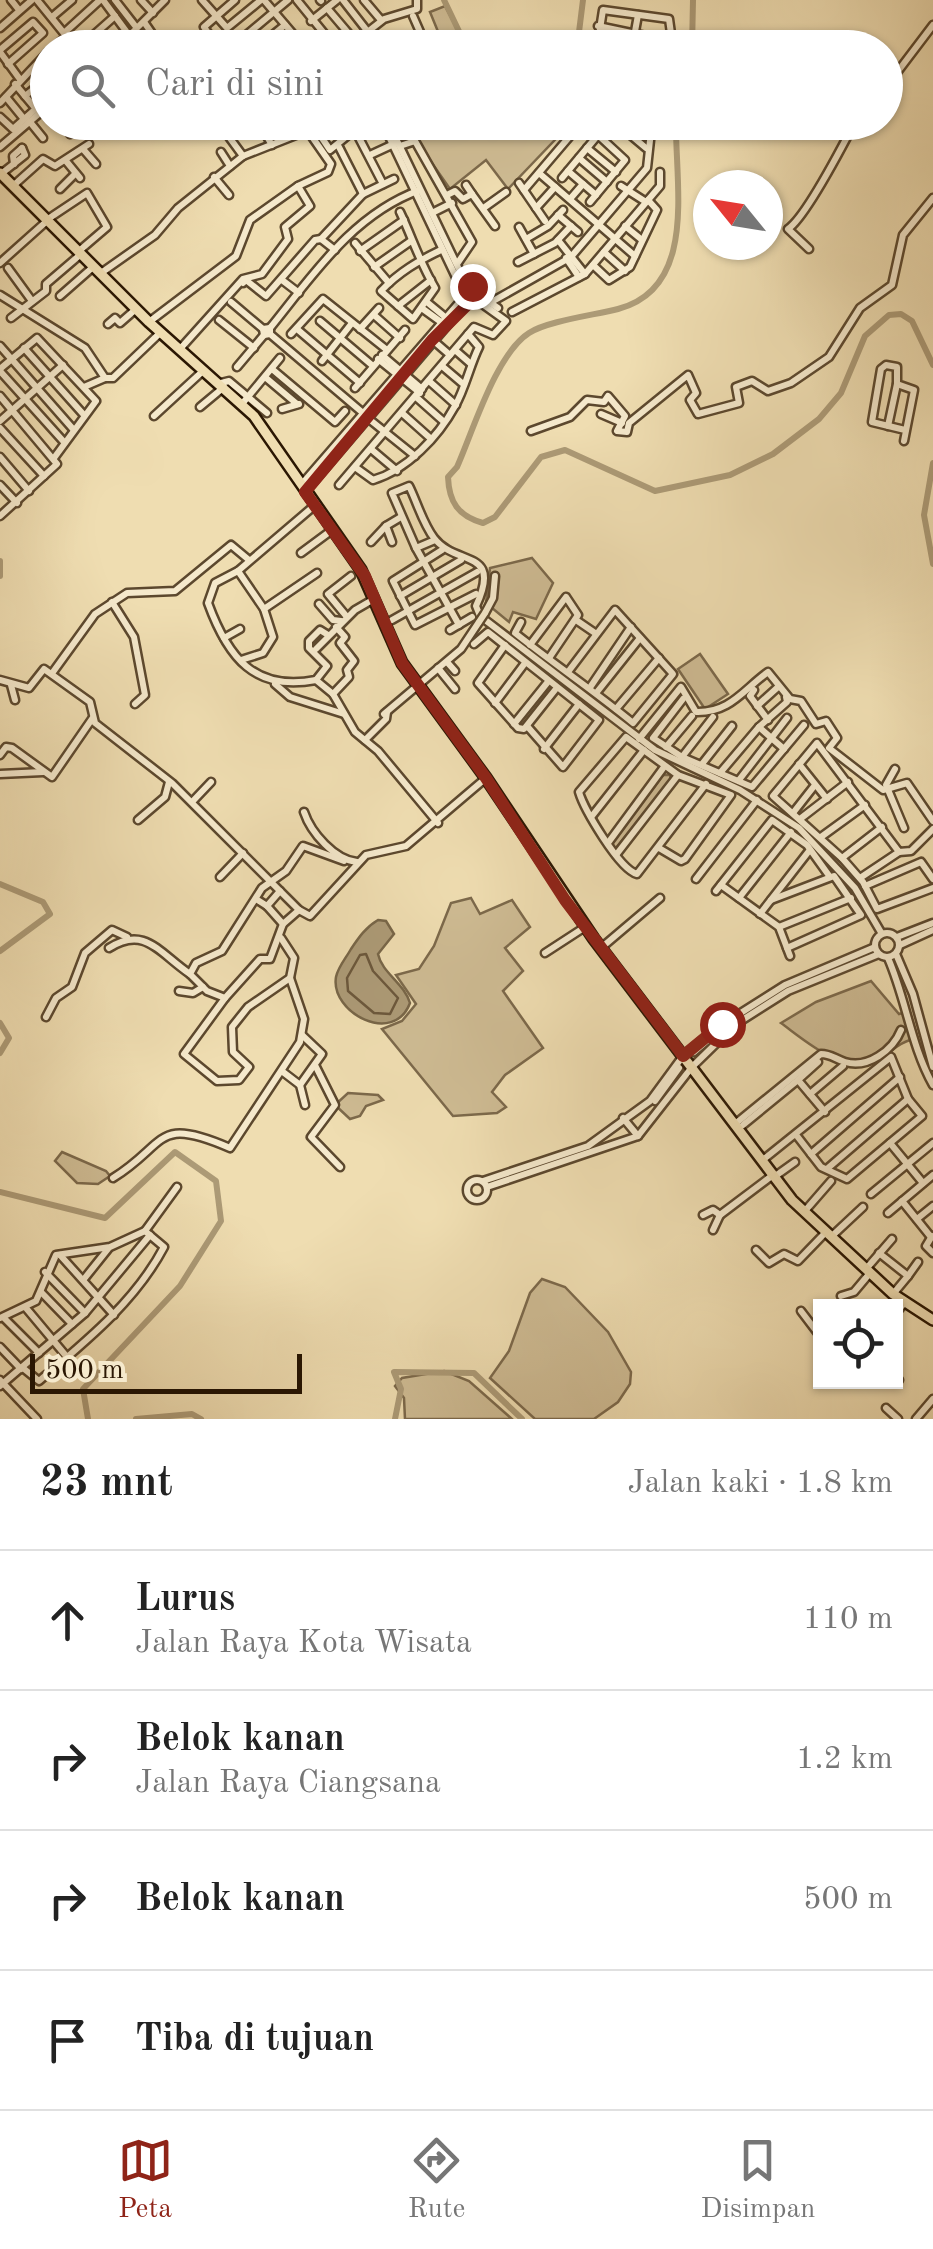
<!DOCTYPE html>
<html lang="id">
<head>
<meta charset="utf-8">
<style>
  body { margin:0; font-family:"Old Standard TT",serif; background:#f2f2f2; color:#222 }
  .controls { position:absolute; right:30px; bottom:30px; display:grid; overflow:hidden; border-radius:0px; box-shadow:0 2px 8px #0004 }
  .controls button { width:90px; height:90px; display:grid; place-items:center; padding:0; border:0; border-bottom:2px solid #e0e0e0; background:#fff; color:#222; font:50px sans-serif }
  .compass { position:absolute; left:693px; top:170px; width:90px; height:90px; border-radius:50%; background:#fff; box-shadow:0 2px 8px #0004; rotate:300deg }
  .scale { position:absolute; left:30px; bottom:25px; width:272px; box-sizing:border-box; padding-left:10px; border:5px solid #2b1703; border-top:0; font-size:28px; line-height:35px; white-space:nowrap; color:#2b1703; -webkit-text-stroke:8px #f5e9cc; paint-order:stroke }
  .stop { position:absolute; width:30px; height:30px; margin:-22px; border:8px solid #8f2418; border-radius:50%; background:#fff }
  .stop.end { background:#8f2418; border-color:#fff; box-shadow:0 2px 10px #0008 }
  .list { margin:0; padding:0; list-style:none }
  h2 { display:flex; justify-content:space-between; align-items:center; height:130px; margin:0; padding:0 40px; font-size:42px }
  h2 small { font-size:32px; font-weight:400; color:#767676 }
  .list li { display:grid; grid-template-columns:65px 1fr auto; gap:30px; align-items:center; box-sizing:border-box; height:140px; padding:0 40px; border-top:2px solid #e0e0e0 }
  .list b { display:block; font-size:38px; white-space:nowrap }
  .list p { margin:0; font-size:32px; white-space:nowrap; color:#767676 }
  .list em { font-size:32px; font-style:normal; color:#767676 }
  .icon { flex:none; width:55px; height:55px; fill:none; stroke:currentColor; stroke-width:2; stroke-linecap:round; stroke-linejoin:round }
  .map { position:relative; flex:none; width:933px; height:1419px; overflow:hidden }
  .search { position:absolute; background:#fff; box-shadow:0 2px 8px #0004; left:30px; right:30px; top:30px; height:110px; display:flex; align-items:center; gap:25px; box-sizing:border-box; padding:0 35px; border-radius:55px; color:#767676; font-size:38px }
  .sheet { height:690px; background:#fff }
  nav { display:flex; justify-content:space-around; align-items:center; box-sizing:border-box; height:140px; border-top:2px solid #e0e0e0; background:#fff; font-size:28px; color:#767676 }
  nav a { display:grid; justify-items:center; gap:5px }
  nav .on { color:#8f2418 }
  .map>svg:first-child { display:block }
</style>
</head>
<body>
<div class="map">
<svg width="933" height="1419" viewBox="0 0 933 1419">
  <rect width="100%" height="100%" fill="#efddb1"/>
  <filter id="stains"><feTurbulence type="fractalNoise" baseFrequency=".002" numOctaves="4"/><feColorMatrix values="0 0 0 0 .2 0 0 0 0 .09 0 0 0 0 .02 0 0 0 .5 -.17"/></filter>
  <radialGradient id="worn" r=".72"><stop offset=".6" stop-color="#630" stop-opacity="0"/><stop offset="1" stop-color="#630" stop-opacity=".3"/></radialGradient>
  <!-- green -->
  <g fill="#cebb93" stroke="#7c694b" stroke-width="2.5">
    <path d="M445,6L467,47L427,48L439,34L430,12Z"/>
    <path d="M404,123H571L508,189L486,160L450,189Z"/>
    <path d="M532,558L553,583L536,619L513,612L509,622L486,603L490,568Z"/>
    <path d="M700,654L728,694L705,709L678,669Z"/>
    <path d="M663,775H670L671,781L615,849L612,843Z"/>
    <path d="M471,898L480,914L512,900L530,927L505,948L523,971L503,991L543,1048L505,1075L492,1092L506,1107L497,1113L453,1116L382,1029L402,1021L416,1004L396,975L419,969L434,946L451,903Z"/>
    <path d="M871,981L899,1014L906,1012L910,1040C896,1044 889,1055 875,1060C842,1074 807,1042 781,1023L816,1002Z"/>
    <path d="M348,1093L378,1095L383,1100L366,1106L360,1116L350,1119L335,1105Z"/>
    <path d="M62,1152L106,1171L110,1176L98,1184L77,1183L55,1161Z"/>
    <path d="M542,1279L565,1287L608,1332L631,1372L630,1384L618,1402L594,1419H535L490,1378L509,1351L530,1293Z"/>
    <path d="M444,1371L469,1381L512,1419H405L404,1398L395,1386L402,1378Z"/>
  </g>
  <!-- water -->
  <path fill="#ac9a76" stroke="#786648" stroke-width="2.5" d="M378,920L386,921L394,934L378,954C382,973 404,983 410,1003C394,1046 330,1013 336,977C338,967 346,958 351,949C359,937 366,927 378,920Z"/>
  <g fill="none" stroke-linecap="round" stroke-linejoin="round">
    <!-- shore -->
    <path stroke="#6c583c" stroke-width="2.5" d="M366,954L373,971L398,998L390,1014L374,1013L348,991L347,978L360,955Z"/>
    <!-- river -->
    <g stroke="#ac9a76" stroke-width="6">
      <path d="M444,0L467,48"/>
      <path d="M577,48L583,0"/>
      <path d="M692,48L693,0"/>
      <path d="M676,122C675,185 698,288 618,309C595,315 547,321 529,333C496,354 473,431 457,467L448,477C449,502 458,516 483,523L495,517L541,457L565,450L655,491L730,475L773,454L819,419L841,393L865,336L889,315L901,314L912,321L933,365"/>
      <path d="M933,463L924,515L933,564"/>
      <path d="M0,561V576"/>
      <path d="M0,884L43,902L50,914L0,951"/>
      <path d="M0,1023L9,1038L0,1053"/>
      <path d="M0,1192L105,1218L175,1152L216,1181L221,1221L180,1286L83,1389L88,1419"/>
      <path d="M136,1419L192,1414L201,1419"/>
      <path d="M395,1419L401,1389L394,1372L474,1373L522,1419"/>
    </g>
    <!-- minor-tunnel -->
    <path stroke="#c8b58e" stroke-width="6" stroke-dasharray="6 3" stroke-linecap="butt" d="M682,1070L697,1055"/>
    <!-- minor casing -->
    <g stroke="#5c482e" stroke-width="11">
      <g id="minor">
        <path d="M11,0L19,10"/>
        <path d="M37,0L76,48"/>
        <path d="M103,0L126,31L112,48"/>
        <path d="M115,0L136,27"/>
        <path d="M141,0L153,13"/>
        <path d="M202,0L227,28L261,0"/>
        <path d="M264,0L305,48"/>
        <path d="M297,0L336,48"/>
        <path d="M320,0L321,1"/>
        <path d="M343,0L368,32"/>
        <path d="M364,0L381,20"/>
        <path d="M327,8L361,48"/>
        <path d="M413,16L427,48"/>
        <path d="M52,17L72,0"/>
        <path d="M311,21L337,0"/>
        <path d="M144,22L162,48"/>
        <path d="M598,26L674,42"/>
        <path d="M0,28L32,0"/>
        <path d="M64,33L100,0"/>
        <path d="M597,42L629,48"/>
        <path d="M215,43L204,27L235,0"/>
        <path d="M53,48L66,37"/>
        <path d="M79,48L115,16"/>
        <path d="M117,48L165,0"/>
        <path d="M231,48L288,0"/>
        <path d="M257,48L285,25"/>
        <path d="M283,48L296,38"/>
        <path d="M347,48L384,19L417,9V0"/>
        <path d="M375,48L376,46"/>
        <path d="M408,48L423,37"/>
        <path d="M597,48L603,10L669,19L673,48"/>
        <path d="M632,48L638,15"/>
        <path d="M0,50L33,22L43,33L8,64"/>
        <path d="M0,52L19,78"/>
        <path d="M15,84L36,109"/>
        <path d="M886,87L933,25"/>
        <path d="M25,96L40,84L48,91"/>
        <path d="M6,97L24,119"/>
        <path d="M0,103L48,52"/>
        <path d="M0,117L13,129L48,98"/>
        <path d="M30,122L43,138"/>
        <path d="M61,122L70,134"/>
        <path d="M218,122L243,156"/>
        <path d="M258,122L272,145"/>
        <path d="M339,122L322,138L330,150L364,122"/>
        <path d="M382,122L463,292"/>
        <path d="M388,122L467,286"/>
        <path d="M615,122L646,148"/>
        <path d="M186,129L196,122"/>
        <path d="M627,129L650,131"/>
        <path d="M356,132L383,184"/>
        <path d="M400,146L415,141L472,242L457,264"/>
        <path d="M0,147L48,106"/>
        <path d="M339,147L363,194"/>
        <path d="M587,148L616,172"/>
        <path d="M83,149L96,164"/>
        <path d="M221,152L230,166"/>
        <path d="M370,155L396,143"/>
        <path d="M579,158L607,182"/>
        <path d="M66,161L80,178"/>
        <path d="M14,164L13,156L22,148"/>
        <path d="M568,171L596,195"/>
        <path d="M539,173L635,256"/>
        <path d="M1,174L25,155L22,148"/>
        <path d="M214,177L229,195"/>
        <path d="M562,178L603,129"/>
        <path d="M519,183L545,221"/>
        <path d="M14,185L43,159L55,166L89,144"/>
        <path d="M466,185L472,194"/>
        <path d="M621,186L646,202"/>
        <path d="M60,189L75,174"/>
        <path d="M524,190L582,122"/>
        <path d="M447,195L455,191L463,199L472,194L495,226"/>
        <path d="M570,199L583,184"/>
        <path d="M590,202L625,160L598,135"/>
        <path d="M485,207L506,192"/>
        <path d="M536,208L555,187"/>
        <path d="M400,212C412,237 420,263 435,288L413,319L381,291C399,272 418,261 441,250"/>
        <path d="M432,213L452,203"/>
        <path d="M558,215L578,232"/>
        <path d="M48,219L87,193L107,227L79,251"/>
        <path d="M625,226L642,240"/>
        <path d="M519,227L534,254"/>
        <path d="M321,239L363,194L394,179"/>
        <path d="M526,239L548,226L563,210"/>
        <path d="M558,240L585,274"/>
        <path d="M355,243L389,283"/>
        <path d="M809,249L788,229C806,217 842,147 855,122"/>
        <path d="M360,251L404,220"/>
        <path d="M604,252L625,271"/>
        <path d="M566,258L579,277"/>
        <path d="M518,262L555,243L571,226"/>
        <path d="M0,263L48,220"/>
        <path d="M593,265L609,280L630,267L657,210L648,200"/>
        <path d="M374,267L411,241"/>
        <path d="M8,268L32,301"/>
        <path d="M101,273L155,235L178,208L243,156L329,122"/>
        <path d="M282,280L299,293"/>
        <path d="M243,283L246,280L266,296L315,240L321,239L335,250"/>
        <circle cx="469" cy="293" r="7"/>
        <path d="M476,293L498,308"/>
        <path d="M0,295L85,348L105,378H113L161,332"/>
        <path d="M60,296L93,267"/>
        <path d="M231,302L263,329"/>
        <path d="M428,303L445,317"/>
        <path d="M486,305L571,257L647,168L652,122"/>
        <path d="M398,306L431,280"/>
        <path d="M423,309L441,322"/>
        <path d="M512,312L585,274L660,186V172"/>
        <path d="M374,315L400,338"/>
        <path d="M11,318L46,291V284L81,254"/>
        <path d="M219,320L254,348"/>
        <path d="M320,321L373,366"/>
        <path d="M149,322L236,256L250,220L298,186L328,172L331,164L308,131"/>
        <path d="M108,324L115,318L120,323L136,309"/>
        <path d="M270,328C313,275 353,214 420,190"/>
        <path d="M297,329L360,383"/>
        <path d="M360,329L379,308"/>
        <path d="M270,334V328L263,329L264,335L270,334L363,413"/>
        <path d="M291,334L323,299L387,350"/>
        <path d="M435,342L450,355"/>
        <path d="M0,346L73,429"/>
        <path d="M24,348L84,415"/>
        <path d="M180,349L243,279L262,274L288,239L285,227L310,206L298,186"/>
        <path d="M455,350L471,364"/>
        <path d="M382,355L422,389"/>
        <path d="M378,359L420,393"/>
        <path d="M322,361L352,323"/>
        <path d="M442,366L462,383"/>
        <path d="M237,367L264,335"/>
        <path d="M0,369L37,338L96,401L54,458"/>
        <path d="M272,369L335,422L345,411"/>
        <path d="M0,371L64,442"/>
        <path d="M265,377L297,404"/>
        <path d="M429,381L456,405"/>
        <path d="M221,383L229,381L267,413"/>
        <path d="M84,387L105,378"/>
        <path d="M355,388L405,330"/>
        <path d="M0,396L57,464L0,516"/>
        <path d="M416,397L443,421"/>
        <path d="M242,404L280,358"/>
        <path d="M200,407L224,387"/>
        <path d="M282,409L299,404"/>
        <path d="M402,413L430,438"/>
        <path d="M601,414L622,423"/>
        <path d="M154,416L204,370"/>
        <path d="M369,419L415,456"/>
        <path d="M0,421L63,365"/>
        <path d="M888,426L897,384"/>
        <path d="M0,428L44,476"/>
        <path d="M531,431L570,417L587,400L604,402L608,396L625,416L617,431L627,432L629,423L688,375L696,393L690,400L698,414L739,403L736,387L752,381L768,391L791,383L829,357L860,308L892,285L903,235L933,198"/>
        <path d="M904,441L914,390L897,384V367L886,365L881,369L872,422L905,430"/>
        <path d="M371,449L397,471"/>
        <path d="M0,457L29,491"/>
        <path d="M355,467L373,480C407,470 438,437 455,406C465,389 470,365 479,347L468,334"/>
        <path d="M0,485L17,503"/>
        <path d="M301,485L464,297"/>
        <path d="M339,485L474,327L493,335L506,321L474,298"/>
        <path d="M305,492L469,300"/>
        <path d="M314,506L238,571L215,583L208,603C228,658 255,692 316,680L327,666L309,648V641L320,630L328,635"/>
        <path d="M435,540L416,548L392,493L409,486C417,502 423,524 434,538C456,567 503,548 476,606L480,616L655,750L740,790L799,828L855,888L882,934"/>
        <path d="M371,542L386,526"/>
        <path d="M392,542L386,526L401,517"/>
        <path d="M416,548L459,625"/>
        <path d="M442,550L393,581L415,625L476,594"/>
        <path d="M301,553L332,530"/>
        <path d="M238,571L264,609L273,637L263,653L241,660"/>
        <path d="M400,596L461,560"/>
        <path d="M112,602L134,637L145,695L135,704"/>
        <path d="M319,604L333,620L341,621"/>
        <path d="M264,609L317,573"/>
        <path d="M485,613L493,598L495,576"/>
        <path d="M347,617L328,594L351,576"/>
        <path d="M392,620L477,572"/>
        <path d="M576,620L595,633"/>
        <path d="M521,622L515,633C554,664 594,691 633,723L673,674L615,610L568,672"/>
        <path d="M450,630L472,617"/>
        <path d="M224,638L240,629"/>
        <path d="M474,644L488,632L599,720L563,767L527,726"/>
        <path d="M505,645L478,683L518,728L524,729L555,690"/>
        <path d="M530,645L566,597L578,615L549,658"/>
        <path d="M316,649L355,610L374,599"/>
        <path d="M447,662L455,671"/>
        <path d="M438,668L455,689"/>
        <path d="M53,672L95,614L127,593L175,591L231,545L249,560"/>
        <path d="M0,680L29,688L44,669L90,702L95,723L172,783L299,910L310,916L366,855L406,846L486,778"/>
        <path d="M316,680L333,694L355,732L378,751L438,823"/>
        <path d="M275,684L290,697L344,714"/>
        <path d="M11,685L15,700"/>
        <path d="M591,686L631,627"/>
        <path d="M754,690L750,696L768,720"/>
        <path d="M597,692L640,638"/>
        <path d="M333,694L349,677L347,670L354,661L340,643L345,637L336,627"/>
        <path d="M683,699L653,738L682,757L752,787L804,725"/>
        <path d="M495,703L525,663"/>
        <path d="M757,706L778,687"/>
        <path d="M616,709L659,658"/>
        <path d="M384,714L461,649L479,622"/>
        <path d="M514,724L547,683"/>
        <path d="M759,727L784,749"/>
        <path d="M639,739L681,687L696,712C730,713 743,690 768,672L790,699L801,701L816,724L826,721L837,738L829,748L883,790L907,783L933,821"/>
        <path d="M365,740L386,719L387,712"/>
        <path d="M666,747L692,716"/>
        <path d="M544,749L579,704"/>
        <path d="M0,755L6,747L12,748L52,777L92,719"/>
        <path d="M682,757L713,717"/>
        <path d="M702,764L732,726"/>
        <path d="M799,764L827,799"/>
        <path d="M895,769L886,785L904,828"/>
        <path d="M720,773L759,727L787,702L786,697"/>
        <path d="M0,774L43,772"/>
        <path d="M739,780L787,718"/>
        <path d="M192,802L211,782"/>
        <path d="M304,812C311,833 335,860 357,862"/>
        <path d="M793,813L815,785"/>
        <path d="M592,816L644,750"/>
        <path d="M800,819L848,782"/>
        <path d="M138,820L165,797L169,782"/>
        <path d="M933,829L911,851L899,852L817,743L773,796L842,858L863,882L877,909L933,888"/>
        <path d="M821,837L865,805"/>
        <path d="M608,843L664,767"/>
        <path d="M659,848L681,861L685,859L731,795L678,775L626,737L579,792C584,809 619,869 637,874L706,784"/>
        <path d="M616,855L678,775"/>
        <path d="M842,858L882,827"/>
        <path d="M220,877L243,853"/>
        <path d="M860,878L899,852"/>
        <path d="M696,879L757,800"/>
        <path d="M721,885L779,927L790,956"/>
        <path d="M865,886L921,862L933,879"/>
        <path d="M716,891L772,820L807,845L830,877"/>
        <path d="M739,898L791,832"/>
        <path d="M256,899L267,906L280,891"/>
        <path d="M771,900L834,876L861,915L787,948"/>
        <path d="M267,906L283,924"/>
        <path d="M299,910L283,924L270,959H260L225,998L207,991L190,974L196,963L222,951L262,888L286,871L303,846L344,861"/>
        <path d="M760,914L809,851"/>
        <path d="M779,927L851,898"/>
        <circle cx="887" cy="945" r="12"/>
        <path d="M897,937L933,923"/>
        <path d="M900,945L933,930"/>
        <path d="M109,948C145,925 159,953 190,974"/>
        <path d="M601,948L660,898"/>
        <path d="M545,953L585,927"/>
        <path d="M896,954L913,994L933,1067"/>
        <path d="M888,958C906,999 911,1046 933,1085"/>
        <path d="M179,991L193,993L203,987"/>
        <path d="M225,998L184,1054L217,1081L239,1080L249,1067L233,1052L232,1027L248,1007L290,978L294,958L281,938"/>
        <path d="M46,1017L56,998L72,987L85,953L112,930L127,937"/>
        <path d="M694,1052L723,1027"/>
        <path d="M818,1062L798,1080L825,1112"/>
        <path d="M315,1065L335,1105L311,1137L340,1167"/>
        <path d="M283,1072L300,1085L305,1105"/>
        <path d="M300,1085L322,1054L302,1035"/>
        <path d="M810,1094L843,1066"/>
        <path d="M655,1101L679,1068"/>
        <path d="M623,1118L638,1136"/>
        <path d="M735,1124L821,1054C831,1054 835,1059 845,1062C868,1069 893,1050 901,1030"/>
        <path d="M743,1125L798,1080"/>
        <path d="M890,1143L923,1183"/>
        <path d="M811,1154L900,1077"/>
        <path d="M764,1159L891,1057L908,1099L922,1116L847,1179L821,1167L797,1136"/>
        <path d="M828,1168L908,1099"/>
        <path d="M774,1177L795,1162"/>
        <path d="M113,1178C168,1144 154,1115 230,1148L300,1042L304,1019L290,978"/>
        <circle cx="477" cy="1190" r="10"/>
        <path d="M483,1181L588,1146L650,1101L683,1056L717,1028L785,985L875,947"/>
        <path d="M487,1187L638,1136L692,1067L736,1024L788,991L879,954"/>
        <path d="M871,1194L933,1143"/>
        <path d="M902,1201L931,1237"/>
        <path d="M804,1212L831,1181"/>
        <path d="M888,1213L933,1175"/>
        <path d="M703,1215L713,1210L720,1215L773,1175"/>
        <path d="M917,1219L933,1206"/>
        <path d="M713,1230L720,1215"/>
        <path d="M145,1231L177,1187"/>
        <path d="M832,1236L863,1207"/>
        <path d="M932,1236L926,1246L933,1253"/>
        <path d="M756,1250L769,1263L784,1254L798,1261L826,1232"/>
        <path d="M879,1253L908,1276L918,1262"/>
        <path d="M60,1255L114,1315"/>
        <path d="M866,1269L892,1239"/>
        <path d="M45,1272L85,1313"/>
        <path d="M84,1279L108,1249"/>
        <path d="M42,1293L72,1324"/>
        <path d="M893,1294L908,1276"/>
        <path d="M841,1296L854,1292L870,1273"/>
        <path d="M26,1308L67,1357"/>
        <path d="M801,1311L820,1336"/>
        <path d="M896,1313L905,1302"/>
        <path d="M0,1318L36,1301L56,1255L110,1247L145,1231L164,1247C135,1302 85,1342 39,1381L23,1368"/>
        <path d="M5,1319L39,1353"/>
        <path d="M0,1347L21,1369"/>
        <path d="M896,1378L899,1380"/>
        <path d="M0,1380L37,1419"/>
        <path d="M0,1386L85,1313L150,1235"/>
        <path d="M886,1408L898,1419"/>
        <path d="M916,1419L933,1399"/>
      </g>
    </g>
    <!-- major casing -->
    <g stroke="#2b1703" stroke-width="14">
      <path id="major" d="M0,173L149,322L254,416L361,570L402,663L486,778L594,939L792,1200L893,1294L933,1320"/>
    </g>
    <!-- minor -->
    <use href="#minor" stroke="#f5e9cc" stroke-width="6"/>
    <!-- major -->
    <use href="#major" stroke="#efddb1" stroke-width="9"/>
    <!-- minor-bridge casing -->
    <g stroke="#5c482e" stroke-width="11" stroke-linecap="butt">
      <path id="minor-bridge" d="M479,622L485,613"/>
    </g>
    <!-- minor-bridge -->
    <use href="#minor-bridge" stroke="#f5e9cc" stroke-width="6"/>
  </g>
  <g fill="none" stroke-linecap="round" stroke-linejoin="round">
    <!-- route -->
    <path stroke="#8f2418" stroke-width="12" d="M472,286L474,298L432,340L305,492L365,576L402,663L486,778L565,900L678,1049L683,1056L722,1024"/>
  </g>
  <rect width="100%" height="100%" filter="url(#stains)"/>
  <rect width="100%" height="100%" fill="url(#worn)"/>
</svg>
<div class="controls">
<button><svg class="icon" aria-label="locate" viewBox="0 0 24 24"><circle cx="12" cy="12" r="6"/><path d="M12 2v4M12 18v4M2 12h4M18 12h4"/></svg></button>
</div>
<svg class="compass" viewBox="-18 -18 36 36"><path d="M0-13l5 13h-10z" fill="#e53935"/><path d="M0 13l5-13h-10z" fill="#767676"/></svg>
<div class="scale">500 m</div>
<div class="stop" style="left:722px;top:1024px"></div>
<div class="stop end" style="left:472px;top:286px"></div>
<div class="search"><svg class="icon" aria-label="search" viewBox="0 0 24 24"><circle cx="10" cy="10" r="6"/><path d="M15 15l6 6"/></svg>Cari di sini</div>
</div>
<section class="sheet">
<h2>23 mnt<small>Jalan kaki · 1.8 km</small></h2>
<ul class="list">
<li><svg class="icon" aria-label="ahead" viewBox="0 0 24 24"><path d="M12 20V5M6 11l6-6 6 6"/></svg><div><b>Lurus</b><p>Jalan Raya Kota Wisata</p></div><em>110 m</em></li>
<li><svg class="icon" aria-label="right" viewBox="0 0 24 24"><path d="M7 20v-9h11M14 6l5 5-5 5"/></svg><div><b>Belok kanan</b><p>Jalan Raya Ciangsana</p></div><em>1.2 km</em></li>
<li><svg class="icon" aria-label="right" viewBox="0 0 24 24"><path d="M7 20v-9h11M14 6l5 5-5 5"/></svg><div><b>Belok kanan</b></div><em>500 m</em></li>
<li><svg class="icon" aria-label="arrive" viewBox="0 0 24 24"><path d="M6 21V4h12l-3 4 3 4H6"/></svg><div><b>Tiba di tujuan</b></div></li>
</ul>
</section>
<nav>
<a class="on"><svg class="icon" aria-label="map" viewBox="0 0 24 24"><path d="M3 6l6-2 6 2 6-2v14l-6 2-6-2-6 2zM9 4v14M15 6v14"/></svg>Peta</a>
<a><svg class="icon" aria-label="directions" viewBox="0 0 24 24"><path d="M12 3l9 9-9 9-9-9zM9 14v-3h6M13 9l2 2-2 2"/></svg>Rute</a>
<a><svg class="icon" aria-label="saved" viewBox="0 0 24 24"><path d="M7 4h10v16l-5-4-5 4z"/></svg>Disimpan</a>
</nav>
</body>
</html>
